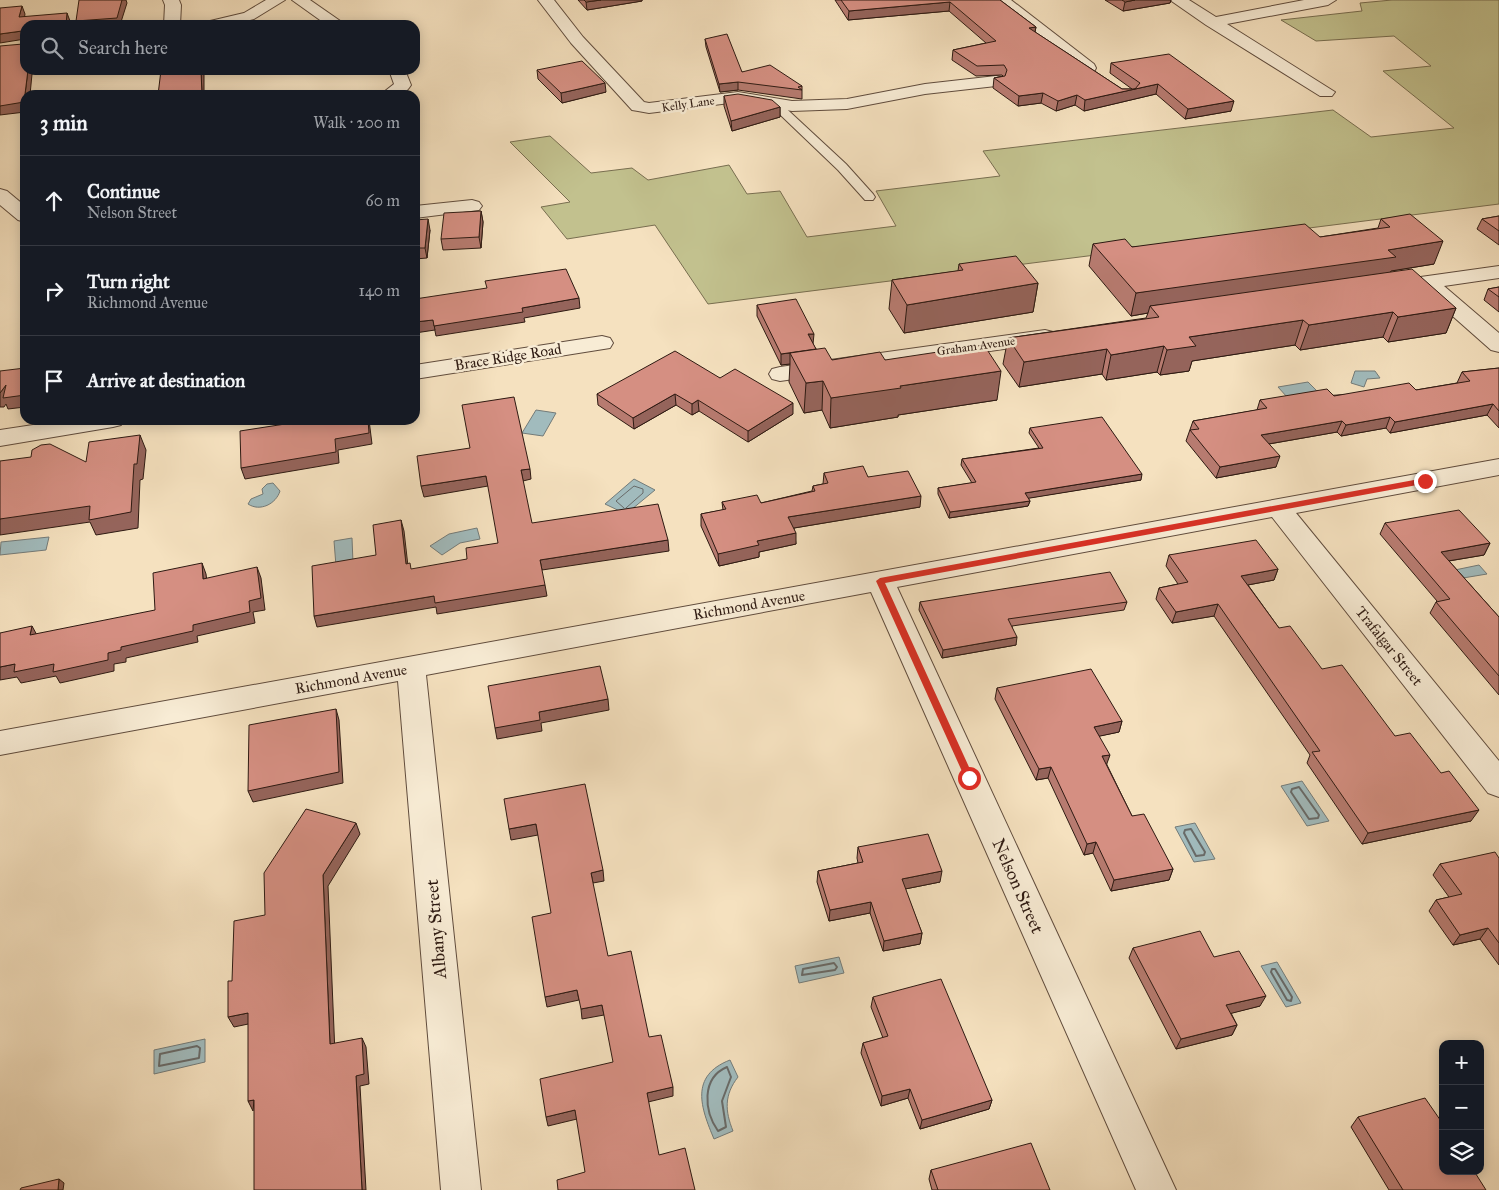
<!DOCTYPE html>
<html lang="en">
<head>
<meta charset="utf-8">
<style>
  body { margin:0; font-family:"IM FELL Great Primer",serif; background:#242831; color:#f1f3f6 }
  .controls { position:absolute; right:15px; bottom:15px; display:grid; overflow:hidden; border-radius:10px; box-shadow:0 2px 12px #0003 }
  .controls button { width:45px; height:45px; display:grid; place-items:center; padding:0; border:0; border-bottom:1px solid #363941; background:#171b24; color:#f1f3f6; font:25px sans-serif }
  .stop { position:absolute; width:15px; height:15px; margin:-11px; border:4px solid #d93025; border-radius:50%; background:#fff }
  .stop.end { background:#d93025; border-color:#fff; box-shadow:0 1px 5px #0008 }
  .list { margin:0; padding:0; list-style:none }
  h2 { display:flex; justify-content:space-between; align-items:center; height:65px; margin:0; padding:0 20px; font-size:21px }
  h2 small { font-size:16px; font-weight:400; color:#9ea1a6 }
  .list li { display:grid; grid-template-columns:32px 1fr auto; gap:15px; align-items:center; box-sizing:border-box; height:90px; padding:0 20px; border-top:1px solid #363941 }
  .list b { display:block; font-size:19px; white-space:nowrap }
  .list p { margin:0; font-size:16px; white-space:nowrap; color:#9ea1a6 }
  .list em { font-size:16px; font-style:normal; color:#9ea1a6 }
  .icon { flex:none; width:28px; height:28px; fill:none; stroke:currentColor; stroke-width:2; stroke-linecap:round; stroke-linejoin:round }
  .map { position:relative; flex:none; width:1499px; height:1190px; overflow:hidden }
  .search { position:absolute; background:#171b24; box-shadow:0 2px 12px #0003; left:20px; top:20px; width:400px; height:55px; display:flex; align-items:center; gap:12px; box-sizing:border-box; padding:0 18px; border-radius:15px; color:#9ea1a6; font-size:19px }
  .panel { position:absolute; background:#171b24; box-shadow:0 2px 12px #0003; left:20px; top:90px; width:400px; height:335px; border-radius:15px }
  .map>svg:first-child { display:block }
</style>
</head>
<body>
<div class="map">
<svg width="1499" height="1190" viewBox="0 0 1499 1190">
  <rect width="100%" height="100%" fill="#f5e1bf"/>
  <filter id="stains"><feTurbulence type="fractalNoise" baseFrequency=".004" numOctaves="4"/><feColorMatrix values="0 0 0 0 .2 0 0 0 0 .09 0 0 0 0 .02 0 0 0 .5 -.17"/></filter>
  <radialGradient id="worn" r=".72"><stop offset=".6" stop-color="#630" stop-opacity="0"/><stop offset="1" stop-color="#630" stop-opacity=".3"/></radialGradient>
  <!-- green -->
  <path fill="#c2c18e" stroke="#786e50" d="M1392,0H1499V204L708,304L655,225L567,239L541,207L570,202L510,142L550,136L591,173L632,168L648,180L729,165L747,194L780,191L807,237L896,226L876,191L1000,176L983,151L1333,110L1371,137L1454,128L1383,71L1431,66L1394,36L1316,41L1281,20L1362,11L1360,3Z"/>
  <!-- water -->
  <g fill="#a1bbbd" stroke="#737b79">
    <path d="M1355,371H1375L1380,378L1367,379L1364,387L1351,383Z"/>
    <path d="M1308,382L1317,391L1287,397L1278,387Z"/>
    <path d="M536,410L556,413L543,436L522,433Z"/>
    <path d="M634,479L655,490L626,514L605,504Z"/>
    <path d="M273,483L280,491C276,504 260,512 248,504L251,499L263,494L262,489L267,484Z"/>
    <path d="M477,528L480,539L460,543L442,555L430,546L449,534Z"/>
    <path d="M49,537L46,550L0,555L1,542Z"/>
    <path d="M352,538L353,563L336,566L334,541Z"/>
    <path d="M1479,565L1487,574L1457,579L1450,571Z"/>
    <path d="M1302,781L1329,821L1307,826L1281,786Z"/>
    <path d="M1195,823L1215,859L1194,862L1175,827Z"/>
    <path d="M839,957L844,973L799,983L795,966Z"/>
    <path d="M1277,962L1301,1003L1286,1007L1261,966Z"/>
    <path d="M205,1039V1062L154,1074V1050Z"/>
    <path d="M730,1060L738,1077C724,1095 725,1111 733,1131L714,1139C701,1108 689,1076 730,1060Z"/>
  </g>
  <g fill="none" stroke-linecap="round" stroke-linejoin="round">
    <!-- shore-far1 -->
    <path stroke="#686a68" stroke-width="1" d="M624,508L616,501L634,486L643,489V493L626,508"/>
    <!-- shore -->
    <g stroke="#686a68" stroke-width="2">
      <path d="M1299,787L1319,815L1318,818L1309,819L1291,792L1292,789Z"/>
      <path d="M1191,829L1205,852L1204,855L1196,856L1184,833L1185,830Z"/>
      <path d="M834,963L837,967L835,970L802,975L803,969Z"/>
      <path d="M1272,969H1275L1292,997L1291,1001L1287,1000L1271,972Z"/>
      <path d="M197,1046L200,1048L199,1058L159,1066L160,1054Z"/>
      <path d="M727,1067L731,1077L722,1101L726,1127L718,1131C704,1111 701,1078 727,1067Z"/>
    </g>
    <!-- lane casing -->
    <g stroke="#604c3d" stroke-width="2">
      <path id="lane" d="M773,99L777,100L846,164L873,194L875,197L873,200H865L838,170L769,104L768,102Z"/>
    </g>
    <!-- street casing -->
    <g stroke="#604c3d" stroke-width="2">
      <g id="street">
        <path d="M163,0H179L181,5L180,25H164L165,5Z"/>
        <path d="M266,0H285L254,19L231,25H204L206,22L244,13Z"/>
        <path d="M292,0H310L346,25H327Z"/>
        <path d="M538,0H554L583,37L644,102L649,103L738,92L792,101L847,99L925,84L996,76L1002,77L1004,81L1002,85L996,86L925,94L847,109L792,111L738,102L649,113L638,111L632,110L571,43Z"/>
        <path d="M994,0H1011L1094,64L1096,68L1094,72H1082L1062,57Z"/>
        <path d="M1170,0H1189L1216,17L1304,0H1336L1328,5L1227,24L1335,92L1332,96H1320L1206,25Z"/>
        <path d="M389,70H405L411,85C404,97 393,95 380,95L394,84Z"/>
        <path d="M0,189L7,191L25,206V222L18,220L0,205Z"/>
        <path d="M472,200L479,202L482,206L479,210L415,218V206Z"/>
        <path d="M1499,266V278L1444,286L1499,333V352L1491,350L1422,289L1392,293L1385,291L1381,287L1385,283L1392,281Z"/>
        <path d="M1045,330L1053,332L1056,337L1053,342L780,381L772,379L769,374L772,369L780,367Z"/>
        <path d="M602,336L610,338L613,343L610,348L415,379V365Z"/>
        <path d="M66,420H125L121,425L113,427L0,446V430Z"/>
        <path d="M1499,459V475L1296,513L1499,761V797L1488,793L1272,517L897,587L1176,1190H1136L871,592L426,675L481,1190H441L398,681L0,755V731Z"/>
      </g>
    </g>
    <!-- lane -->
    <use href="#lane" fill="#f8ecd5" fill-rule="evenodd"/>
    <!-- street -->
    <use href="#street" fill="#f8ecd5" fill-rule="evenodd"/>
  </g>
  <!-- wall -->
  <g fill="#b77b70" stroke="#2e1a12">
    <path d="M578,0H642V1L587,10Z"/>
    <path d="M835,0H1000L1036,27L1035,32L1122,89H1132L1110,73L1111,63L1231,111L1185,119L1156,94L1084,111L1075,105L1056,111L1041,103L1018,106L993,88L994,78L1003,76L1002,75L976,76L952,60L953,50L986,43L949,11L848,20Z"/>
    <path d="M1105,0H1171L1170,3L1123,11Z"/>
    <path d="M705,39L742,72L802,86V99L738,90L720,92L706,47Z"/>
    <path d="M537,70L606,92L562,103L538,79Z"/>
    <path d="M724,96L780,107V117L732,131L724,106Z"/>
    <path d="M481,211L483,222L481,248L443,250L441,239Z"/>
    <path d="M1499,216V245L1477,229L1482,219Z"/>
    <path d="M1381,219L1434,264L1391,271L1390,272L1456,308L1446,333L1388,342L1383,337L1300,350L1295,345L1192,361L1189,371L1160,375L1157,372L1106,380L1102,374L1019,387L1003,364L1008,338L1146,318L1148,313L1131,316L1089,266L1093,244L1132,247L1320,237L1378,228Z"/>
    <path d="M415,220L430,230L427,258L415,259Z"/>
    <path d="M959,264L1038,283L1033,312L904,333L889,309L892,280L958,271Z"/>
    <path d="M1499,287V312L1484,300L1488,289Z"/>
    <path d="M757,305L813,344L816,349L832,360H885L997,400L898,415V417L830,428L822,410L804,413L789,382L790,364L781,365L757,316Z"/>
    <path d="M1499,368V428L1487,415L1390,433L1386,428L1341,436L1337,432L1269,444L1276,467L1216,478L1186,441L1193,421L1257,410L1260,400L1416,390L1457,383L1462,372Z"/>
    <path d="M720,378L793,414L748,442L699,411L692,415L676,405L634,429L598,405L597,394Z"/>
    <path d="M1030,428L1141,480L1028,498L1030,501L1028,506L949,518L938,494V488L972,483L961,465L962,459L1039,448L1029,433Z"/>
    <path d="M824,473L868,477L920,507L794,528L796,544L759,552V557L719,566L701,526V514L723,510L722,502L761,503L812,491L813,486L823,484Z"/>
    <path d="M1385,523L1490,543L1484,555L1449,561L1499,617V695L1430,613L1436,602L1437,601L1380,534Z"/>
    <path d="M1169,555L1278,569L1274,580L1248,585L1279,628L1322,669L1395,736L1471,821L1362,844L1307,763L1310,755L1214,616L1172,623L1156,599L1159,588L1178,584L1166,566Z"/>
    <path d="M920,602H1127L1124,610L1012,626L1016,645L942,658L919,610Z"/>
    <path d="M997,688L1122,721L1119,732L1099,736L1107,765L1132,816L1173,869L1169,880L1111,891L1093,853L1084,855L1048,778L1036,780L995,699Z"/>
    <path d="M858,847L940,882L905,889L922,933L920,944L883,951L870,913L829,921L817,882L818,871L858,863L857,858Z"/>
    <path d="M1499,858V965L1480,939L1453,945L1429,911L1436,900L1449,897L1433,875L1440,864Z"/>
    <path d="M1133,948L1214,957L1260,1006L1231,1013L1237,1025L1232,1035L1176,1049L1129,958Z"/>
    <path d="M873,997L992,1100L989,1109L920,1129L908,1098L881,1106L861,1053L863,1043L883,1038L871,1007Z"/>
    <path d="M1358,1117L1486,1190H1389L1351,1127Z"/>
    <path d="M931,1170L1050,1190H932L929,1179Z"/>
  </g>
  <!-- shaded-wall -->
  <g fill="#95645b" stroke="#2e1a12">
    <path d="M122,0H126L127,3L120,25H77L76,21Z"/>
    <path d="M601,0H642V1L587,10L586,2Z"/>
    <path d="M1135,0H1171L1170,3L1123,11L1125,2Z"/>
    <path d="M950,2L949,11L848,20L849,11Z"/>
    <path d="M22,6L25,14L23,26L19,17Z"/>
    <path d="M67,13L70,21V25H66Z"/>
    <path d="M1036,27L1034,36L1029,28Z"/>
    <path d="M22,31L25,39L0,43V34Z"/>
    <path d="M28,70H64L32,74L30,95H25Z"/>
    <path d="M201,70H204V95H202Z"/>
    <path d="M738,82V90L720,92L719,84Z"/>
    <path d="M605,83L606,92L562,103L561,93Z"/>
    <path d="M1158,84L1156,94L1084,111L1085,100Z"/>
    <path d="M1043,93L1041,103L1018,106L1019,96Z"/>
    <path d="M1077,95L1075,105L1056,111L1058,101Z"/>
    <path d="M25,96V112L0,115V106Z"/>
    <path d="M1234,101L1231,111L1185,119L1188,109Z"/>
    <path d="M780,107V117L732,131L731,121Z"/>
    <path d="M481,211L483,222L481,248L479,237Z"/>
    <path d="M428,219L430,230L427,258L425,248Z"/>
    <path d="M1443,241L1434,264L1391,271L1387,280L1150,306L1148,313L1131,316L1136,293L1388,250Z"/>
    <path d="M1038,283L1033,312L904,333L907,305Z"/>
    <path d="M579,298L580,308L524,318L525,322L436,336L434,326L522,308Z"/>
    <path d="M1456,308L1446,333L1388,342L1398,317Z"/>
    <path d="M1393,312L1383,337L1300,350L1309,325Z"/>
    <path d="M433,320L435,330L415,333V322Z"/>
    <path d="M1303,320L1295,345L1192,361L1189,371L1160,375L1167,350L1189,337Z"/>
    <path d="M808,334H814L813,344Z"/>
    <path d="M1164,346L1157,372L1106,380L1111,355Z"/>
    <path d="M1107,349L1102,374L1019,387L1024,362Z"/>
    <path d="M790,353V364L781,365V354Z"/>
    <path d="M1001,371L997,400L898,415V417L830,428L831,398L900,386Z"/>
    <path d="M823,381L822,410L804,413L806,383Z"/>
    <path d="M6,385L25,395V407L8,409L6,404L4,407H0V393Z"/>
    <path d="M675,394L676,405L634,429L633,418Z"/>
    <path d="M698,400L699,411L692,415V404Z"/>
    <path d="M793,403V414L748,442V431Z"/>
    <path d="M1493,404L1487,415L1390,433L1395,422Z"/>
    <path d="M1390,417L1386,428L1341,436L1346,425Z"/>
    <path d="M368,420H369L372,444L338,450L339,463L245,479L241,468L335,439Z"/>
    <path d="M1342,421L1337,432L1257,446L1261,435Z"/>
    <path d="M140,435L146,450L143,479L140,480L138,528L96,535L90,522L0,535V519L134,464Z"/>
    <path d="M1280,456L1276,467L1216,478L1220,467Z"/>
    <path d="M530,469L531,479L523,481L521,470Z"/>
    <path d="M1142,474L1141,480L1024,499L1025,493Z"/>
    <path d="M486,476L488,486L424,497L421,486Z"/>
    <path d="M921,496L920,507L788,529V517Z"/>
    <path d="M1030,501L1028,506L949,518L950,512Z"/>
    <path d="M401,520L404,531L409,575L406,564Z"/>
    <path d="M796,533V544L759,552V557L719,566L718,554L757,541Z"/>
    <path d="M668,540L669,551L542,570L540,560Z"/>
    <path d="M1490,543L1484,555L1436,563L1441,552Z"/>
    <path d="M202,563L206,574L208,590L203,579Z"/>
    <path d="M257,567L261,578L265,610L253,612L255,623L197,636L198,642L126,658V662L114,664V671L60,683L56,676L21,683L17,677L0,680V667L15,664L108,653L121,647L193,625L249,601Z"/>
    <path d="M1278,569L1274,580L1237,587L1241,576Z"/>
    <path d="M545,585L547,596L437,614L436,607L317,627L314,616L434,596Z"/>
    <path d="M1218,604L1214,616L1172,623L1176,612Z"/>
    <path d="M32,626L38,637L30,635Z"/>
    <path d="M1017,637L1016,645L942,658L943,650Z"/>
    <path d="M608,699L609,710L541,723L542,731L497,739L495,728L539,712Z"/>
    <path d="M336,709L339,720L343,783L253,802L248,791Z"/>
    <path d="M1122,721L1119,732L1091,738L1094,727Z"/>
    <path d="M1110,755L1106,766L1102,756Z"/>
    <path d="M1051,767L1048,778L1036,780L1039,769Z"/>
    <path d="M1479,810L1471,821L1362,844L1368,833Z"/>
    <path d="M356,823L360,834L328,886L335,1054L330,1044L323,875Z"/>
    <path d="M536,824L538,835L511,840L509,829Z"/>
    <path d="M1096,842L1093,853L1084,855L1087,844Z"/>
    <path d="M1173,869L1169,880L1111,891L1114,880Z"/>
    <path d="M603,870L604,881L593,883L591,873Z"/>
    <path d="M942,871L940,882L900,890L902,879Z"/>
    <path d="M871,902L870,913L829,921L830,910Z"/>
    <path d="M1488,928L1480,939L1453,945L1460,935Z"/>
    <path d="M922,933L920,944L883,951L884,941Z"/>
    <path d="M577,990L579,1000L547,1007L545,997Z"/>
    <path d="M1266,996L1260,1006L1221,1016L1226,1005Z"/>
    <path d="M602,1005L604,1015L582,1019L581,1009Z"/>
    <path d="M248,1013L253,1023L234,1027L228,1017Z"/>
    <path d="M1237,1025L1232,1035L1176,1049L1181,1039Z"/>
    <path d="M362,1038L366,1047L369,1084L360,1086L366,1190H362L356,1076Z"/>
    <path d="M673,1087V1096L648,1102L647,1093Z"/>
    <path d="M910,1089L908,1098L881,1106L882,1096Z"/>
    <path d="M254,1100L253,1111L248,1101Z"/>
    <path d="M992,1100L989,1109L920,1129L922,1120Z"/>
    <path d="M575,1110L577,1119L548,1126L546,1117Z"/>
    <path d="M59,1179L64,1183L63,1190H58Z"/>
  </g>
  <!-- building -->
  <g fill="#d58f82" stroke="#2e1a12">
    <path d="M79,0H122L117,18L76,21Z"/>
    <path d="M584,0H601L586,2Z"/>
    <path d="M841,0H1000L1036,27L1029,28L1122,89H1135L1140,83L1111,63L1169,54L1234,101L1188,109L1158,84L1085,100L1077,95L1058,101L1043,93L1019,96L994,78L1005,76L1007,70L1004,65L977,66L953,50L996,41L950,2L849,11Z"/>
    <path d="M1122,0H1135L1125,2Z"/>
    <path d="M22,6L19,17L67,13L66,25H25V70H28L24,102L0,106V46L23,44L24,32L22,31L0,34V8Z"/>
    <path d="M727,34L742,72L770,65L802,86L798,87L802,90L738,82L719,84L705,39Z"/>
    <path d="M582,61L605,83L561,93L537,70Z"/>
    <path d="M161,70H201L202,95H158Z"/>
    <path d="M738,94L772,100L780,107L731,121L724,96Z"/>
    <path d="M481,211L479,237L441,239L444,213Z"/>
    <path d="M1410,214L1443,241L1388,250L1396,257L1136,293L1093,244L1125,239L1132,247L1305,224L1320,237L1390,227L1381,219Z"/>
    <path d="M1499,216V231L1482,219Z"/>
    <path d="M428,219L425,248H415V220Z"/>
    <path d="M1016,256L1038,283L907,305L892,280L963,270L959,264Z"/>
    <path d="M566,269L579,298L522,308L523,312L434,326L433,320L415,322V299L487,288L485,281Z"/>
    <path d="M1412,269L1456,308L1398,317L1393,312L1309,325L1303,320L1189,337L1196,346L1167,350L1164,346L1111,355L1107,349L1024,362L1008,338L1159,317L1150,306Z"/>
    <path d="M1499,287V297L1488,289Z"/>
    <path d="M796,299L814,334H808L816,349L781,354L757,305Z"/>
    <path d="M984,345L1001,371L900,386L901,388L831,398L823,381L806,383L790,353L825,348L832,360L880,352L885,360Z"/>
    <path d="M675,351L720,378L735,369L793,403L748,431L698,400L692,404L675,394L633,418L597,394Z"/>
    <path d="M25,368V395L3,398L6,385L0,393V371Z"/>
    <path d="M1499,368V411L1493,404L1395,422L1390,417L1346,425L1342,421L1261,435L1280,456L1220,467L1190,430L1199,429L1193,421L1267,408L1260,400L1327,389L1334,396L1409,383L1416,390L1470,381L1462,372Z"/>
    <path d="M514,397L530,469L521,470L532,523L658,504L668,540L540,560L545,585L435,603L434,596L314,616L312,566L376,555L373,525L401,520L406,564L410,563L411,569L467,559L466,548L498,543L486,476L421,486L417,456L470,448L462,405Z"/>
    <path d="M1102,417L1142,474L1025,493L1030,501L950,512L938,488L976,482L962,459L1043,448L1030,428Z"/>
    <path d="M311,420H368L369,433L335,439L336,452L241,468L240,431Z"/>
    <path d="M140,435L137,464H134L131,512L89,520L90,506L0,519V461L31,457L32,450L41,445L50,444L86,462L89,442Z"/>
    <path d="M863,466L868,477L908,471L921,496L788,517L796,533L757,541L759,545L718,554L701,514L726,509L722,502L757,495L761,503L815,491L813,486L828,483L824,473Z"/>
    <path d="M1459,510L1490,543L1441,552L1499,617V676L1436,602L1450,599L1385,523Z"/>
    <path d="M1256,540L1278,569L1241,576L1279,628L1290,626L1322,669L1342,665L1395,736L1410,733L1441,773L1449,771L1479,810L1368,833L1312,752L1320,751L1218,604L1176,612L1159,588L1188,582L1169,555Z"/>
    <path d="M202,563L203,579L257,567L261,598L249,601L250,612L193,625V631L121,647V650L108,653V660L53,672L54,664L14,672L15,664L0,667V633L32,626L30,635L155,610L153,573Z"/>
    <path d="M1110,572L1127,602L1008,619L1017,637L943,650L920,602Z"/>
    <path d="M600,666L608,699L539,712L540,720L495,728L488,686Z"/>
    <path d="M1091,669L1122,721L1094,727L1110,755L1102,756L1132,816L1144,814L1173,869L1114,880L1096,842L1087,844L1051,767L1039,769L997,688Z"/>
    <path d="M336,709L339,772L248,791L249,725Z"/>
    <path d="M585,784L603,870L591,873L608,956L631,951L649,1037L661,1035L673,1087L647,1093L659,1155L685,1148L695,1190H558L557,1180L585,1172L575,1110L546,1117L540,1079L613,1062L602,1005L581,1009L577,990L545,997L532,917L551,913L536,824L509,829L504,799Z"/>
    <path d="M306,809L356,823L323,875L330,1044L362,1038L364,1074L356,1076L362,1190H254V1100L248,1101V1013L228,1017V981H232L234,921L265,915L264,873Z"/>
    <path d="M928,834L942,871L902,879L922,933L884,941L871,902L830,910L818,871L863,862L858,847Z"/>
    <path d="M1495,852L1499,858V943L1488,928L1460,935L1436,900L1462,894L1440,864Z"/>
    <path d="M1200,931L1214,957L1239,951L1266,996L1226,1005L1237,1025L1181,1039L1133,948Z"/>
    <path d="M941,979L992,1100L922,1120L910,1089L882,1096L863,1043L888,1036L873,997Z"/>
    <path d="M1425,1098L1443,1124V1171H1474L1486,1190H1403L1358,1117Z"/>
    <path d="M1031,1143L1050,1190H938L931,1170Z"/>
    <path d="M59,1179L58,1190H20L21,1188Z"/>
  </g>
  <!-- route -->
  <path fill="#d93025" d="M1425,478L1429,481L1428,483L885,583L974,778L969,782L965,778L876,581L880,578Z"/>
  <g text-anchor="middle" stroke-width="5" stroke-linejoin="round" paint-order="stroke">
    <!-- far-street labels -->
    <g font-size="12" fill="#2e1a12" stroke="#f8ecd5">
      <text transform="translate(688 104) rotate(-8)" y="4">Kelly Lane</text>
      <text transform="translate(976 346) rotate(-8)" y="4">Graham Avenue</text>
    </g>
    <!-- street labels -->
    <g font-size="15" fill="#2e1a12" stroke="#f8ecd5">
      <text transform="translate(508 357) rotate(-9)" y="5">Brace Ridge Road</text>
      <text transform="translate(749 605) rotate(-10)" y="5">Richmond Avenue</text>
      <text transform="translate(1389 646) rotate(51)" y="5">Trafalgar Street</text>
      <text transform="translate(351 679) rotate(-10)" y="5">Richmond Avenue</text>
    </g>
    <!-- near-street labels -->
    <g font-size="18" fill="#2e1a12" stroke="#f8ecd5">
      <text transform="translate(1018 886) rotate(66)" y="6">Nelson Street</text>
      <text transform="translate(436 929) rotate(-95)" y="6">Albany Street</text>
    </g>
  </g>
  <rect width="100%" height="100%" filter="url(#stains)"/>
  <rect width="100%" height="100%" fill="url(#worn)"/>
</svg>
<div class="controls">
<button>+</button>
<button>−</button>
<button><svg class="icon" aria-label="layers" viewBox="0 0 24 24"><path d="M12 4l9 5-9 5-9-5zM3 14l9 5 9-5"/></svg></button>
</div>
<div class="stop" style="left:969px;top:778px"></div>
<div class="stop end" style="left:1425px;top:481px"></div>
<div class="search"><svg class="icon" aria-label="search" viewBox="0 0 24 24"><circle cx="10" cy="10" r="6"/><path d="M15 15l6 6"/></svg>Search here</div>
<section class="panel">
<h2>3 min<small>Walk · 200 m</small></h2>
<ul class="list">
<li><svg class="icon" aria-label="ahead" viewBox="0 0 24 24"><path d="M12 20V5M6 11l6-6 6 6"/></svg><div><b>Continue</b><p>Nelson Street</p></div><em>60 m</em></li>
<li><svg class="icon" aria-label="right" viewBox="0 0 24 24"><path d="M7 20v-9h11M14 6l5 5-5 5"/></svg><div><b>Turn right</b><p>Richmond Avenue</p></div><em>140 m</em></li>
<li><svg class="icon" aria-label="arrive" viewBox="0 0 24 24"><path d="M6 21V4h12l-3 4 3 4H6"/></svg><div><b>Arrive at destination</b></div></li>
</ul>
</section>
</div>
</body>
</html>
